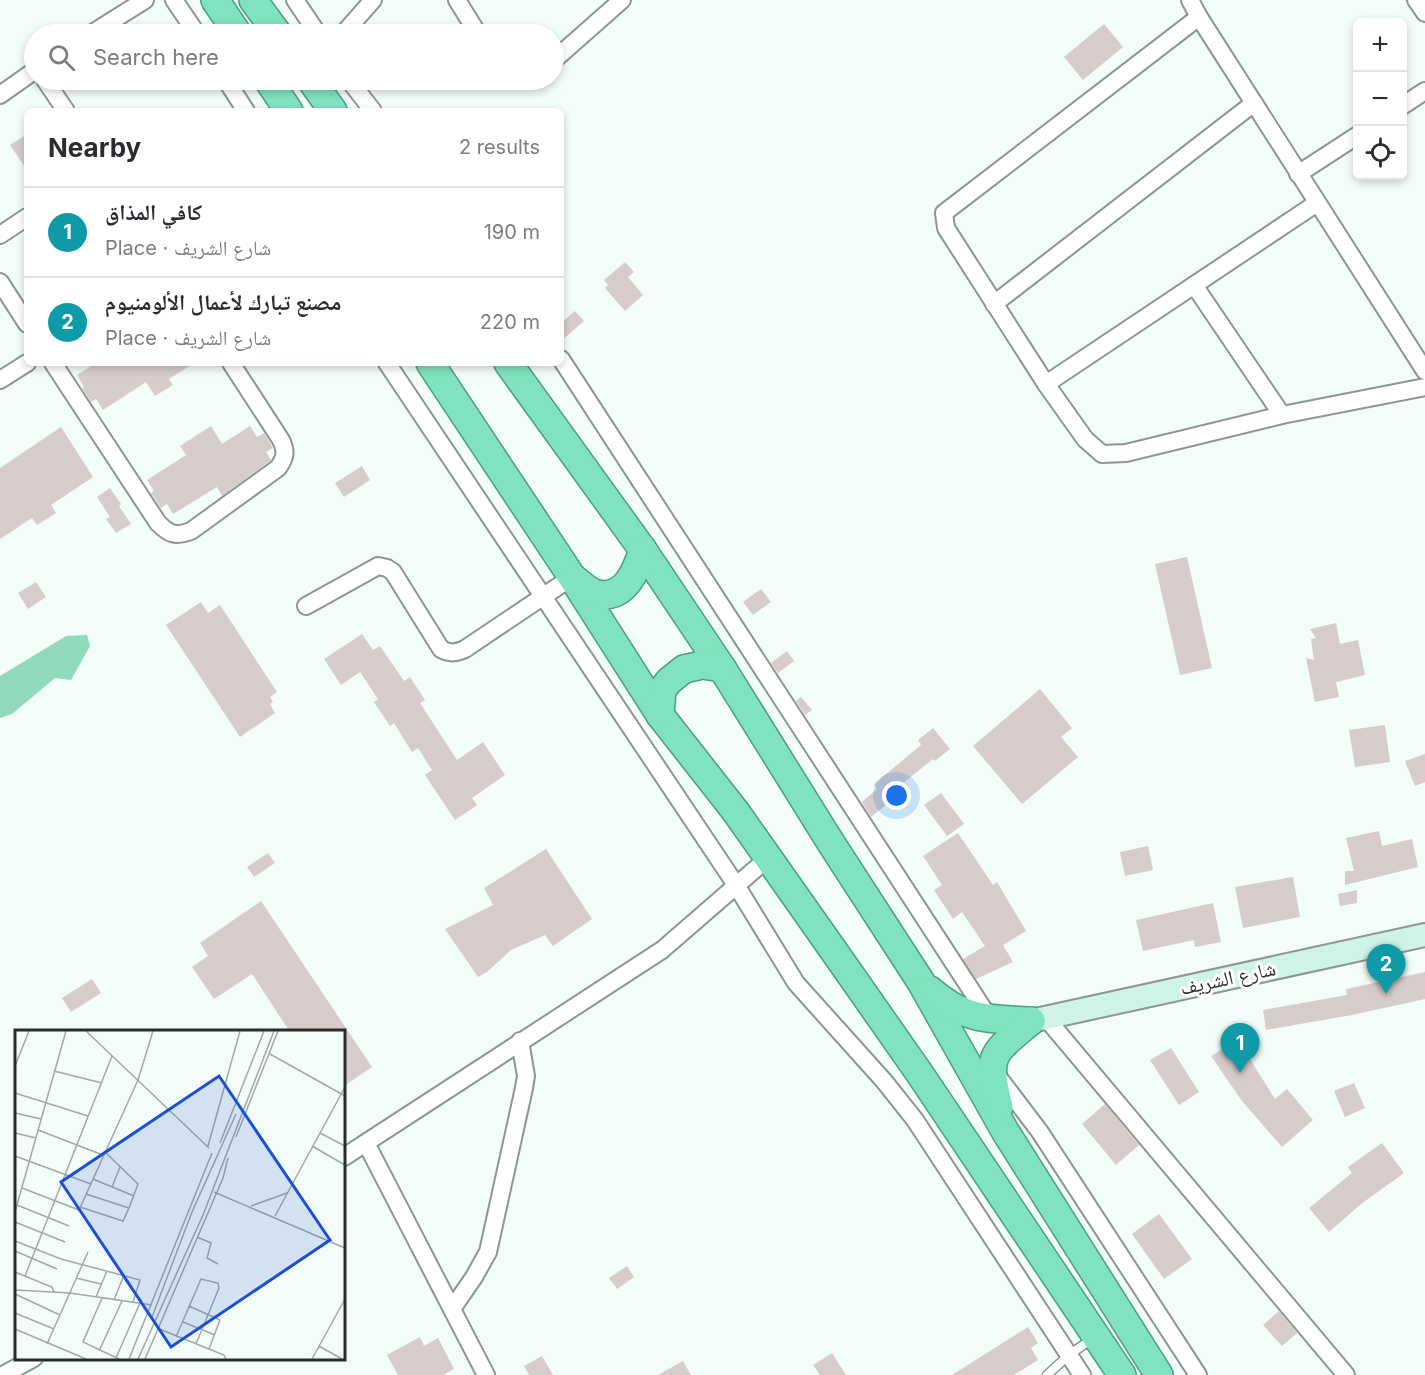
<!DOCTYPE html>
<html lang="en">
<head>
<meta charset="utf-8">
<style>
  body { margin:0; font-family:Inter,"Noto Naskh Arabic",sans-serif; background:#f7f7f7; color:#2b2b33 }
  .controls { position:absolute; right:18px; top:18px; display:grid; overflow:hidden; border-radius:9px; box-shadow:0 3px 9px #0003 }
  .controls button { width:54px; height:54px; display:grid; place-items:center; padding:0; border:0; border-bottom:2px solid #e1e1e2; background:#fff; color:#2b2b33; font:30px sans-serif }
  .you { position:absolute; left:897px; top:796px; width:21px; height:21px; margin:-15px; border:4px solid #fff; border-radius:50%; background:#1a73e8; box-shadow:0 0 0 9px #1a73e833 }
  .badge { display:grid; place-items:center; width:39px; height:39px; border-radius:50%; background:#db2777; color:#fff; font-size:20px; font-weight:700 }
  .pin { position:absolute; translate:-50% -50px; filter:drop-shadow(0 2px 3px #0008) }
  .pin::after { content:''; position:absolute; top:32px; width:21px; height:18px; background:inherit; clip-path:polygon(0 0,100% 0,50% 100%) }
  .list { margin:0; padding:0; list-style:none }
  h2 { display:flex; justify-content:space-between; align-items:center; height:78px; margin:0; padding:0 24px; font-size:26px }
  h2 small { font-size:20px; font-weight:400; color:#7c7c81 }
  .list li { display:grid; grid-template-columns:39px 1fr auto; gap:18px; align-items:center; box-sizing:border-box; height:90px; padding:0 24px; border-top:2px solid #e1e1e2 }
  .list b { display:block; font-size:22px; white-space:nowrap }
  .list p { margin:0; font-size:20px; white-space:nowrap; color:#7c7c81 }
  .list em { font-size:20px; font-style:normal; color:#7c7c81 }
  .icon { flex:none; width:33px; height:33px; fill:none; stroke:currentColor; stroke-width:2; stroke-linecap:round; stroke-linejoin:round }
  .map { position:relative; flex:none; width:1425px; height:1375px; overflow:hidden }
  .search { position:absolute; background:#fff; box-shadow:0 3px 9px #0003; left:24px; top:24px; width:540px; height:66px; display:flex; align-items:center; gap:15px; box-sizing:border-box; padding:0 21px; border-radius:33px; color:#7c7c81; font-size:22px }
  .panel { position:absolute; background:#fff; box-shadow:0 3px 9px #0003; left:24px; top:108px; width:540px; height:258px; border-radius:9px }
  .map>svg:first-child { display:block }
</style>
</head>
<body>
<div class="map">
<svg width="1425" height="1375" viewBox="0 0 1425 1375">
  <rect width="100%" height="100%" fill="#f2fcf8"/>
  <!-- green -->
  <path fill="#90dabb" d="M87,635L90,646L71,680L55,678L12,714L0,718V676L66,636Z"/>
  <!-- building -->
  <g fill="#d6cccb">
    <path d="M1104,24L1123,47L1083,80L1064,57Z"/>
    <path d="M27,134V170L10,145Z"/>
    <path d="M625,262L634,272L628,277L643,295L625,311L605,288L608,285L604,280Z"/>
    <path d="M575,311L584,321L561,341V323Z"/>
    <path d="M96,363H194L169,379L173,385L155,396L146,382L103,410L96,399L91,402L82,388L84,387L77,375Z"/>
    <path d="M211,426L222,444L250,426L257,437L264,433L273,448L266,452L271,460L222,496L217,487L173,514L167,504L161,508L151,493L154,491L147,480L186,455L180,446Z"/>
    <path d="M61,427L93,477L51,505L56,513L37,525L32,518L0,539V468Z"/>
    <path d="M362,466L370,480L344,497L335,483Z"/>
    <path d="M110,488L121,504L119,506L131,524L116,533L106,519L110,517L97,497Z"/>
    <path d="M1187,557L1212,668L1180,675L1155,564Z"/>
    <path d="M36,582L46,597L28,609L18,593Z"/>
    <path d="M761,589L771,602L753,615L743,602Z"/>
    <path d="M201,602L208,613L220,605L277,692L270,697L273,702L270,704L275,713L240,737L166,625Z"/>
    <path d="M1336,623L1340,644L1358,640L1365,675L1336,682L1339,697L1315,702L1306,658L1314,660L1311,639L1316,638L1310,629Z"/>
    <path d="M362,634L373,650L380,646L404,681L410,677L425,700L420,703L457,760L483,742L505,775L472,798L477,805L455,820L425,775L432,770L418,748L412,752L394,723L390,726L374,702L378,699L360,672L341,685L324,659Z"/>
    <path d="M787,651L794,661L778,673L771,663Z"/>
    <path d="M1040,689L1072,728L1061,737L1078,757L1022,804L973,746Z"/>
    <path d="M801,697L812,710L805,715L796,701Z"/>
    <path d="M1385,725L1390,762L1355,767L1349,730Z"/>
    <path d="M933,728L950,749L935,761L933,759L882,800L886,805L871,817L862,802L877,789L874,784L921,745L918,740Z"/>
    <path d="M1425,754V782L1415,786L1405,761Z"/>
    <path d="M941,793L964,824L947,836L924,805Z"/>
    <path d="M1379,831L1382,846L1412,839L1418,867L1345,885V871H1354L1346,838Z"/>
    <path d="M958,833L993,885L997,882L1026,931L1003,945L1013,962L976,979L963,959L985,946L962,912L953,919L934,890L942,885L923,856Z"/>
    <path d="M1148,846L1153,870L1125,876L1120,852Z"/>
    <path d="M546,849L592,919L553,946L545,935L511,950L487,972L478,977L445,929L493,905L484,888Z"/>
    <path d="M268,853L275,863L254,877L247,867Z"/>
    <path d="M1293,877L1300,917L1243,928L1235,887Z"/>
    <path d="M1357,890V903L1340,906L1338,894Z"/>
    <path d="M261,901L372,1067L344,1086V1032H290L252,974L214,999L192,967L208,956L200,943Z"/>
    <path d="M1213,903L1221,942L1195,947L1194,940L1143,951L1136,920Z"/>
    <path d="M1425,972V999L1352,1015L1266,1030L1263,1010L1347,995L1346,989Z"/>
    <path d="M92,979L101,993L71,1012L62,998Z"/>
    <path d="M1238,1040L1275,1099L1287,1089L1313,1120L1282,1147L1242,1101L1211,1056Z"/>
    <path d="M1171,1048L1199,1092L1179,1105L1150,1060Z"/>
    <path d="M1354,1083L1365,1108L1345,1117L1334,1091Z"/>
    <path d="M1105,1104L1139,1145L1116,1165L1082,1124Z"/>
    <path d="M1382,1143L1404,1173L1361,1204L1329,1232L1309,1208L1352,1173L1348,1167Z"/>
    <path d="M1159,1214L1192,1259L1164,1279L1132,1234Z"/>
    <path d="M627,1266L634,1277L617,1289L609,1278Z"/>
    <path d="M1279,1311L1297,1333L1282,1346L1263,1325Z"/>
    <path d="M1028,1327L1038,1343L1031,1348L1038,1360L1014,1375H952Z"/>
    <path d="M420,1337L424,1346L438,1338L454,1369L443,1375H398L387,1355Z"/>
    <path d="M832,1353L846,1375H820L813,1365Z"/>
    <path d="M542,1356L553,1375H529L524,1366Z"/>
    <path d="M683,1361L691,1375H658Z"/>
  </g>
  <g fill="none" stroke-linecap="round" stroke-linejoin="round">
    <!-- service casing -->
    <g stroke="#8d9692" stroke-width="11">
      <path id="service" d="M1047,1375L1069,1355L1093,1338"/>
    </g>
    <!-- minor casing -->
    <g stroke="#8d9692" stroke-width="20">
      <g id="minor">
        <path d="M174,0L197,34"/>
        <path d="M295,0L318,34"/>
        <path d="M457,0L478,34"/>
        <path d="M1190,0L1199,17L1425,371"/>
        <path d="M1416,0L1425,13"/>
        <path d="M1199,17L944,213L946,228L1046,384L1085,439L1102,454L1126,453L1282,415L1425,387"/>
        <path d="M91,34L145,0"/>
        <path d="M343,34L373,0"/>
        <path d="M554,60L622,0"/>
        <path d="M45,80L66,111"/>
        <path d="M226,80L246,111"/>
        <path d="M349,80L373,111"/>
        <path d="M515,80H527"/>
        <path d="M0,95L34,71"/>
        <path d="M1402,106L1425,91"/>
        <path d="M1298,174L1358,135"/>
        <path d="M0,235L27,217"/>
        <path d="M0,282L27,324"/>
        <path d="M1194,285L1282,415"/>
        <path d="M994,304L1254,103"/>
        <path d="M561,359L990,1019"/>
        <path d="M53,363L158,523C169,534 175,537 191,531L278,468C285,458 287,452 281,440L231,363"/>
        <path d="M387,363L736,885L796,983L884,1081L915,1120L1082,1375"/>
        <path d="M0,380L27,363"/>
        <path d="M1046,384L1317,203"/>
        <path d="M306,606L378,566L387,568L393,572L441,649C450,654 456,653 465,649L572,577"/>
        <path d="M1046,1018L1346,1375"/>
        <path d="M996,1074L1040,1132L1198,1375"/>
        <path d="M366,1143L486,1375"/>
        <path d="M344,1157L662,950L768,858"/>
        <path d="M452,1309L474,1277L488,1252L524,1088L526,1076L520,1041"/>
        <path d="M3,1375L34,1358"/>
      </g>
    </g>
    <!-- secondary casing -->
    <g stroke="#8d9692" stroke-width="26">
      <path id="secondary" d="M1031,1021L1425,935"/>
    </g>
    <!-- trunk casing -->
    <g stroke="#4c9e80" stroke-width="30">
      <g id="trunk">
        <path d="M215,0L238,34"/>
        <path d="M253,0L278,34"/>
        <path d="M268,80L289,111"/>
        <path d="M311,80L333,111"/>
        <path d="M430,363L572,577L660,715L736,812L836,954L920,1074L1122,1375"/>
        <path d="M508,363L643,550L722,668L831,843L921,982L1005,1131L1159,1375"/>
        <path d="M573,578C580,583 589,592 597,594C625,600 636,571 643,550"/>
        <path d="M660,715L662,690L669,681L684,669L702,665L722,668"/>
        <path d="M930,990C964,1020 987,1019 1031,1021"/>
        <path d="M999,1107C986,1054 991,1055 1031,1021"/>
      </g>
    </g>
    <!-- service -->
    <use href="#service" stroke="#fff" stroke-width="8"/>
    <!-- minor -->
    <use href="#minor" stroke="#fff" stroke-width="16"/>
    <!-- secondary -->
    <use href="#secondary" stroke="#cff4e7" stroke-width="22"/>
    <!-- trunk -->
    <use href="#trunk" stroke="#80e2be" stroke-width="27"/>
  </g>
  <g text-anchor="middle" stroke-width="6" stroke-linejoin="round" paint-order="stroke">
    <!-- street labels -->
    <g font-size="20" fill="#282c2a" stroke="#fff">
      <text transform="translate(1228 978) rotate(-12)" y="7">شارع الشريف</text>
    </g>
  </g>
  <!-- overview -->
  <g transform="translate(15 1030)">
    <rect width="330" height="330" fill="#f2fcf8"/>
    <path fill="none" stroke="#a1a9a6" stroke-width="1.5" d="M71,1L194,118M255,24L330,66M0,36L14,1M39,41L87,53M0,63L73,86M0,83L26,89M23,100L88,125M0,103L21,108M305,103L330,116M221,107L263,1M205,113L249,1M193,116L225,1M297,116L330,135M0,126L76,154M78,149L119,166M97,157L105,137M7,158L64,180L123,50L138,1M199,162L330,218M71,164L114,178M2,175L54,196M236,176L272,163M65,177L108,191L114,178L123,154L89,121M0,182L51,1M260,186L330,57M0,192L50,212M182,207L196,213L192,228L203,234M0,211L46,229L125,250L118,272M0,221L42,239M0,242L37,257L39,262M10,246L97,26M61,248L86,254M0,260L55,263L137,275M0,264L45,285M81,267L92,241M87,268L68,312L104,329M99,270L109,245M174,276L205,290L194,319M0,283L39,299M137,287L177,182L221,84M168,292L200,305M142,298L209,325L211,329M0,299L71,329M161,307L186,249L203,253L204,258L181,314M32,314L73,222M304,316L327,329M84,321L107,271M101,328L125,273M114,329L197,123M123,329L188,185L259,1M130,329L208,148L213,128M297,329L330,269"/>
    <path fill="#1d4ed8" fill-opacity="0.15" stroke="#1d4ed8" stroke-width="3" d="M204,46L315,210L156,317L46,152Z"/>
    <rect width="330" height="330" fill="none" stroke="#282c2a" stroke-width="3"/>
  </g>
</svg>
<div class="controls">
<button>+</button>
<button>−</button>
<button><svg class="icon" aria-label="locate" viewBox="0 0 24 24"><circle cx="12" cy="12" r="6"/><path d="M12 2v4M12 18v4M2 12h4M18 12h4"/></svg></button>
</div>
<div class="you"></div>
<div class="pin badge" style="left:1240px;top:1073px;background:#0f9aa8">1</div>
<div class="pin badge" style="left:1386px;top:994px;background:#0f9aa8">2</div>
<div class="search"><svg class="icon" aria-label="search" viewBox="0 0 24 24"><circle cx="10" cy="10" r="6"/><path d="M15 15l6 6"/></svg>Search here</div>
<section class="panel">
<h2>Nearby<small>2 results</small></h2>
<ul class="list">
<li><span class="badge" style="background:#0f9aa8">1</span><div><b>كافي المذاق</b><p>Place · شارع الشريف</p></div><em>190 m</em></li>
<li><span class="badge" style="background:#0f9aa8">2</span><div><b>مصنع تبارك لأعمال الألومنيوم</b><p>Place · شارع الشريف</p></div><em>220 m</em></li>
</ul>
</section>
</div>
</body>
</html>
